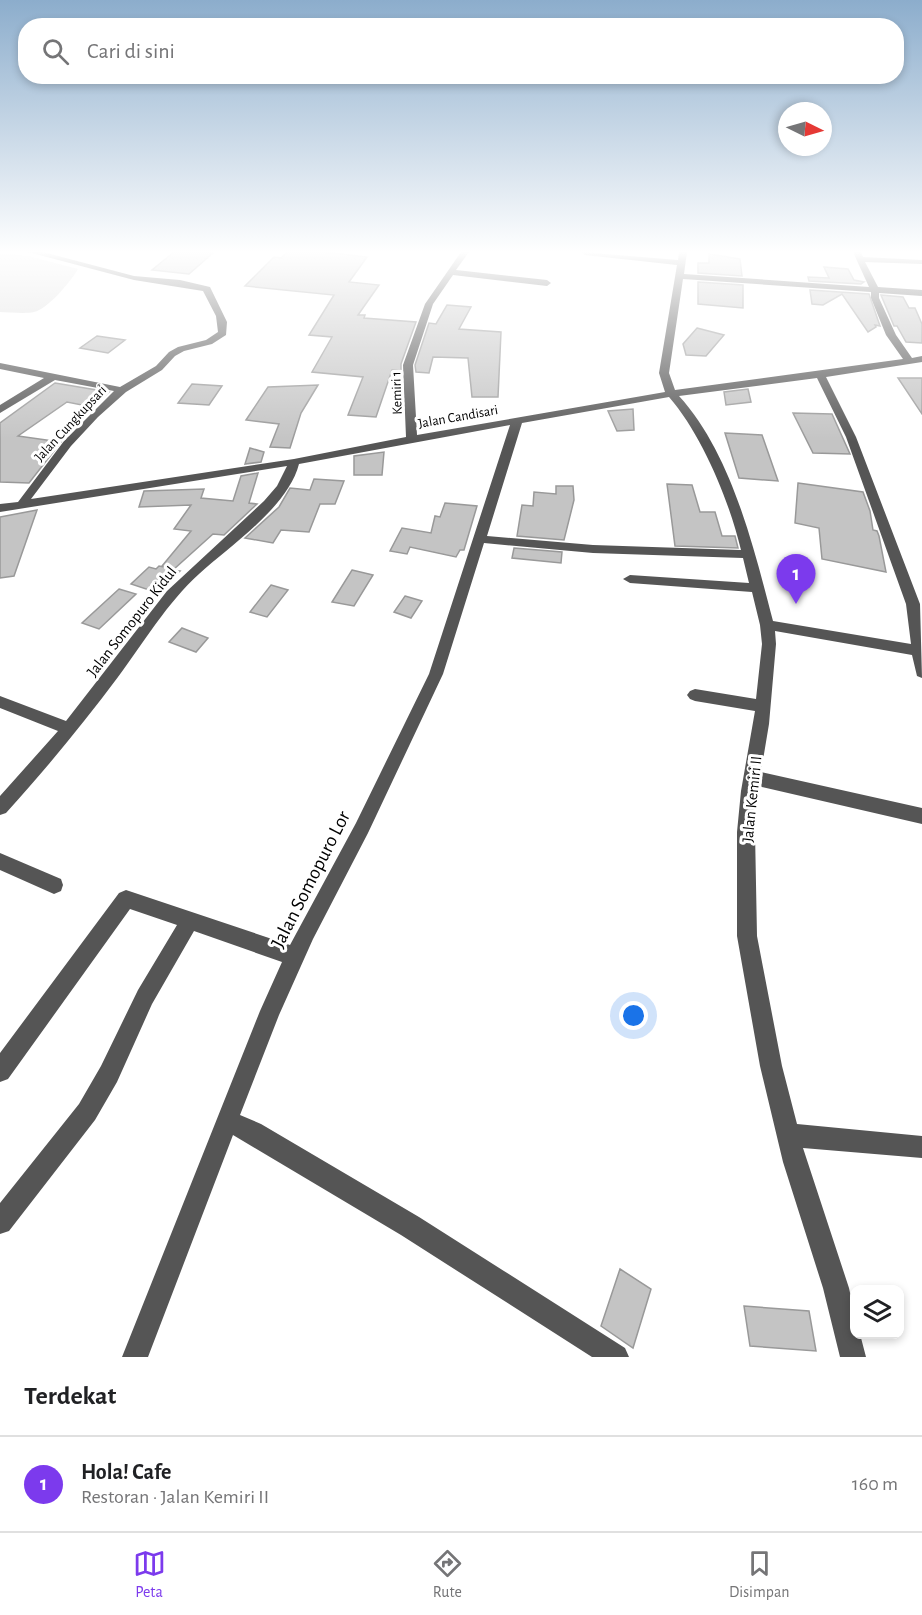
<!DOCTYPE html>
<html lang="id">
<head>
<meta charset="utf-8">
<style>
  body { margin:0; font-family:"Alegreya Sans",sans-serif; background:#f2f2f2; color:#202124 }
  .controls { position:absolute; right:18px; bottom:18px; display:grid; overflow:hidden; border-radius:12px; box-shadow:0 3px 9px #0003 }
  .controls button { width:54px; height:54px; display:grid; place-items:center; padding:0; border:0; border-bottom:2px solid #e0e0e0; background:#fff; color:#202124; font:30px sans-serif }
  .compass { position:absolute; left:778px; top:102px; width:54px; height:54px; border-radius:50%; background:#fff; box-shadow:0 3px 9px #0003; rotate:95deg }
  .you { position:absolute; left:634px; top:1016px; width:21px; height:21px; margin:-15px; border:4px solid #fff; border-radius:50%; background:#1a73e8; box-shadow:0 0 0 9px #1a73e833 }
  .badge { display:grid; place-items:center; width:39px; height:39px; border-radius:50%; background:#7c3aed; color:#fff; font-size:20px; font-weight:700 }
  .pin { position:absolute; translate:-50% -50px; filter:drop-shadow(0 2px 3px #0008) }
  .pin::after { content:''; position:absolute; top:32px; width:21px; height:18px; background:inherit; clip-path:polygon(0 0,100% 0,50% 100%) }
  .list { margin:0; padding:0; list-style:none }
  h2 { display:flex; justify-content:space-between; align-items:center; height:78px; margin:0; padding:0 24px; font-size:26px }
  h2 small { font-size:20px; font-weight:400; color:#757577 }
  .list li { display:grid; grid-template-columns:39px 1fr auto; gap:18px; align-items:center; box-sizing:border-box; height:96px; padding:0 24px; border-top:2px solid #e0e0e0 }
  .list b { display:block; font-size:22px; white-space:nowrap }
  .list p { margin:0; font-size:20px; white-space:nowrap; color:#757577 }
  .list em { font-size:20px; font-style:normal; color:#757577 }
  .icon { flex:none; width:33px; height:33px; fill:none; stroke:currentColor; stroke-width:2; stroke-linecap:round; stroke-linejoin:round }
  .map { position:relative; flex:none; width:922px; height:1357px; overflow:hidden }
  .search { position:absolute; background:#fff; box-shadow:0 3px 9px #0003; left:18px; right:18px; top:18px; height:66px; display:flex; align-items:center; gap:15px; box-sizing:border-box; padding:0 21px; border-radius:24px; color:#757577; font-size:22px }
  .sheet { height:174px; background:#fff }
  nav { display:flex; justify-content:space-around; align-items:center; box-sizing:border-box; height:84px; border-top:2px solid #e0e0e0; background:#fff; font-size:16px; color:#757577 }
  nav a { display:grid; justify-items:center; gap:3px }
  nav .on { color:#7c3aed }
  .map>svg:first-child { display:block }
</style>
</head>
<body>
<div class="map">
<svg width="922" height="1357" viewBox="0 0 922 1357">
  <rect width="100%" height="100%" fill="#fff"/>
  <!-- green -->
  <path fill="#dcdcdc" d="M0,253L28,256L78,269C71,281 48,309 34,312C24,314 11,312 0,312Z"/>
  <!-- building -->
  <g fill="#c4c4c4" stroke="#999" stroke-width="1.5">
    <path d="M174,252H214L189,274L152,270Z"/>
    <path d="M287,252H324L367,257L349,282L379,285L358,315H365L364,318L416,322L401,364V371L392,370L376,417L348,415L363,377L312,372L332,337L309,335L334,295L245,286L274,257L281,258Z"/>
    <path d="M709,254L740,259L742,276L698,273V263H709Z"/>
    <path d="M824,267L848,269L854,280L864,282L861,284L809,281L808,277L829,278Z"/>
    <path d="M698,282L743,285V308L698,304Z"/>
    <path d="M810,290L869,294L880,326L875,325L876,327L868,332L842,294L823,305L812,304Z"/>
    <path d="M881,295L903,297L909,308H915L922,324V343L906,342L897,326H894Z"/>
    <path d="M447,305L471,307L459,329L501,332L498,397H472L468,358L433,357L429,373L416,372L415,365L429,323L436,324Z"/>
    <path d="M697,328L724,335L706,356L686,355L683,344Z"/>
    <path d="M97,336L125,340L108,353L80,348Z"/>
    <path d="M898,378H922V414Z"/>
    <path d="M55,383L109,392L92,407L67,402L18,436L61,442L29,483L0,482V423Z"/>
    <path d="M192,384L222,386L209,405L178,403Z"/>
    <path d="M318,385L301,413L290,448L270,447L279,424L246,420L268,387Z"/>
    <path d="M748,389L751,402L726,405L724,392Z"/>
    <path d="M633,409L634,430L617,431L608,411Z"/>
    <path d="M793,413L832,414L850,454L813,453Z"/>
    <path d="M725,433L762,435L778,481L739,478Z"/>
    <path d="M250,448L264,452L261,462L245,464Z"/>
    <path d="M384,452L382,475H354V456Z"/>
    <path d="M258,473L249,503L257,504L224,535L213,534L173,570L180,571L158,593L131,584L149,567L156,569L159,566L164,567L162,566L191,531L174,529L191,505L139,507L144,491L204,489L201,498L233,501L241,476Z"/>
    <path d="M314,479L344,481L335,504H320L309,532L281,530L273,543L245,538L279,507L290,488L310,490Z"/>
    <path d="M798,483L863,492L870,511L873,530L877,531L879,536L886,572L822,559L819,528L795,523Z"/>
    <path d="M667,484L692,485L700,512H715L722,536H735L738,548L675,546Z"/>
    <path d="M556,486H573L574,500L564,540L517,536L522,505L533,506L534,492L556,494Z"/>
    <path d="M445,503L477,506L464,550H460L456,557L410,547L407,554L390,551L402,528L431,533L435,516L440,517Z"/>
    <path d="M37,510L14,576L0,578V517Z"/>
    <path d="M514,548L562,552L561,563L512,558Z"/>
    <path d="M352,570L373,575L354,606L332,602Z"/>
    <path d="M271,585L288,590L267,617L250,612Z"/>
    <path d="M119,589L136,594L99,629L82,623Z"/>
    <path d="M405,596L422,601L411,618L394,612Z"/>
    <path d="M182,628L208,638L196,652L169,642Z"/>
    <path d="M620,1269L651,1289L633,1348L601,1326Z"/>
    <path d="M744,1306L809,1311L816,1351L750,1346Z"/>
  </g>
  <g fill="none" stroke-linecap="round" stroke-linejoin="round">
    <!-- minor -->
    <g fill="#555" fill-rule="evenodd">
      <path d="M28,252H43L134,276L180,280L210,287L227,322L226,335L212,344L184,351L175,356L162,370L126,392L98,417L71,446L31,499L294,459L406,437L403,365L425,304L461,252H469L456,270L547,280L551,283L547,286L453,275L433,304L413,365L417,435L665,392L659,373L677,265L585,255L581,252L678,260L679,252H687L684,274L869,287L853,252H861L863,257L922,260V264L865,262L878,287L922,290V296L879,293V298L896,335L912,358L922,356V362L826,377L856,437L920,604L922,678L917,676L912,655L775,631L776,644L769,724L761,772L922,808V824L758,786L755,832L757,936L782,1066L797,1124L922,1136V1158L803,1148L849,1288L854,1311V1334H860L866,1357H840L823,1288L783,1162L760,1066L737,936V832L741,791L755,711L695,701L690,699L687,695L690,691L695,689L756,699L762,644L760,625L752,592L630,583L623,579L630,575L749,583L743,558L593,553L484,543L443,674L368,833L313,939L279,1015L240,1115L261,1124L419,1217L625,1348L629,1357H592L401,1235L233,1135L148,1357H122L260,1011L282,962L194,931L152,1004L117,1082L95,1120L9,1231L0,1234V1203L79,1104L101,1066L138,990L177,925L130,909L8,1079L0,1082V1053L119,893L126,890L290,945L356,823L429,674L510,425L299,464C288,507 231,545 199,574C167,603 144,642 118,677C82,725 46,769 6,813L0,815V796L58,731L0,708V696L66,721L167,591L264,501L277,486L287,466L0,512V504L18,502L64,441L114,391L55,380L0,413V405L44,378L0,369V363L120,387L156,366L169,352L178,347L206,340L218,332L216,316L203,291L134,280ZM683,279L871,292V298L886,335L903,359L675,390L669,373ZM817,378L846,437L906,604L911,644L773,621C754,549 732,454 679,396ZM669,397C702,435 729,500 741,550L593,545L487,536L522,423Z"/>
      <path d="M0,853L61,879L63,885L61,891L54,894L0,870Z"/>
    </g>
  </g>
  <!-- sky -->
  <linearGradient id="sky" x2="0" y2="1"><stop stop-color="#8cadcc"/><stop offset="0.57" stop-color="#fff"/><stop offset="1" stop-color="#fff" stop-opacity="0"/></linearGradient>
  <rect width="922" height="442" fill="url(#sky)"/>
  <g text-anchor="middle" stroke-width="6" stroke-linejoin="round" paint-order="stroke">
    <!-- far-street labels -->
    <g font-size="14" fill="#000" stroke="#fff">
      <text transform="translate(396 393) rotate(-92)" y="5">Kemiri 1</text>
      <text transform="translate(458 416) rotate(-10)" y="5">Jalan Candisari</text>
      <text transform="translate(70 423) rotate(-47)" y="5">Jalan Cungkupsari</text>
    </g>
    <!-- street labels -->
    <g font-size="16" fill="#000" stroke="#fff">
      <text transform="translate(131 621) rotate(-52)" y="6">Jalan Somopuro Kidul</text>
      <text transform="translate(751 799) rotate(-84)" y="6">Jalan Kemiri II</text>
    </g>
    <!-- near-street labels -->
    <g font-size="20" fill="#000" stroke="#fff">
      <text transform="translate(310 879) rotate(-63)" y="7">Jalan Somopuro Lor</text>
    </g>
  </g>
</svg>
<div class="controls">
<button><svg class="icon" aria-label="layers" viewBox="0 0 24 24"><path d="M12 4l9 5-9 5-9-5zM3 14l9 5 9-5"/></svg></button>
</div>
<svg class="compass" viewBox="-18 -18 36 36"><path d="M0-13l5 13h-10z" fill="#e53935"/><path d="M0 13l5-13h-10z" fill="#757577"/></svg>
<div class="you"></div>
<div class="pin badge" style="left:796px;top:604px">1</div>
<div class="search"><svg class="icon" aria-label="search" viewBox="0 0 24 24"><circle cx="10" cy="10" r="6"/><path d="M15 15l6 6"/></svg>Cari di sini</div>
</div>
<section class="sheet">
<h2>Terdekat<small></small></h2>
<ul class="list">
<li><span class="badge">1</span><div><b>Hola! Cafe</b><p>Restoran · Jalan Kemiri II</p></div><em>160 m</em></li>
</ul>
</section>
<nav>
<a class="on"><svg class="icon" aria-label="map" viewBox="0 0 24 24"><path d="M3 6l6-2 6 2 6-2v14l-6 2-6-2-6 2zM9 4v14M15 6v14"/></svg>Peta</a>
<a><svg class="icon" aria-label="directions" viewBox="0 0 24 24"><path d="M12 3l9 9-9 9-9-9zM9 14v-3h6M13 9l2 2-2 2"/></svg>Rute</a>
<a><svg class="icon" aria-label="saved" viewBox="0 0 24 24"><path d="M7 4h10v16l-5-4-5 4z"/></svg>Disimpan</a>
</nav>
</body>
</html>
